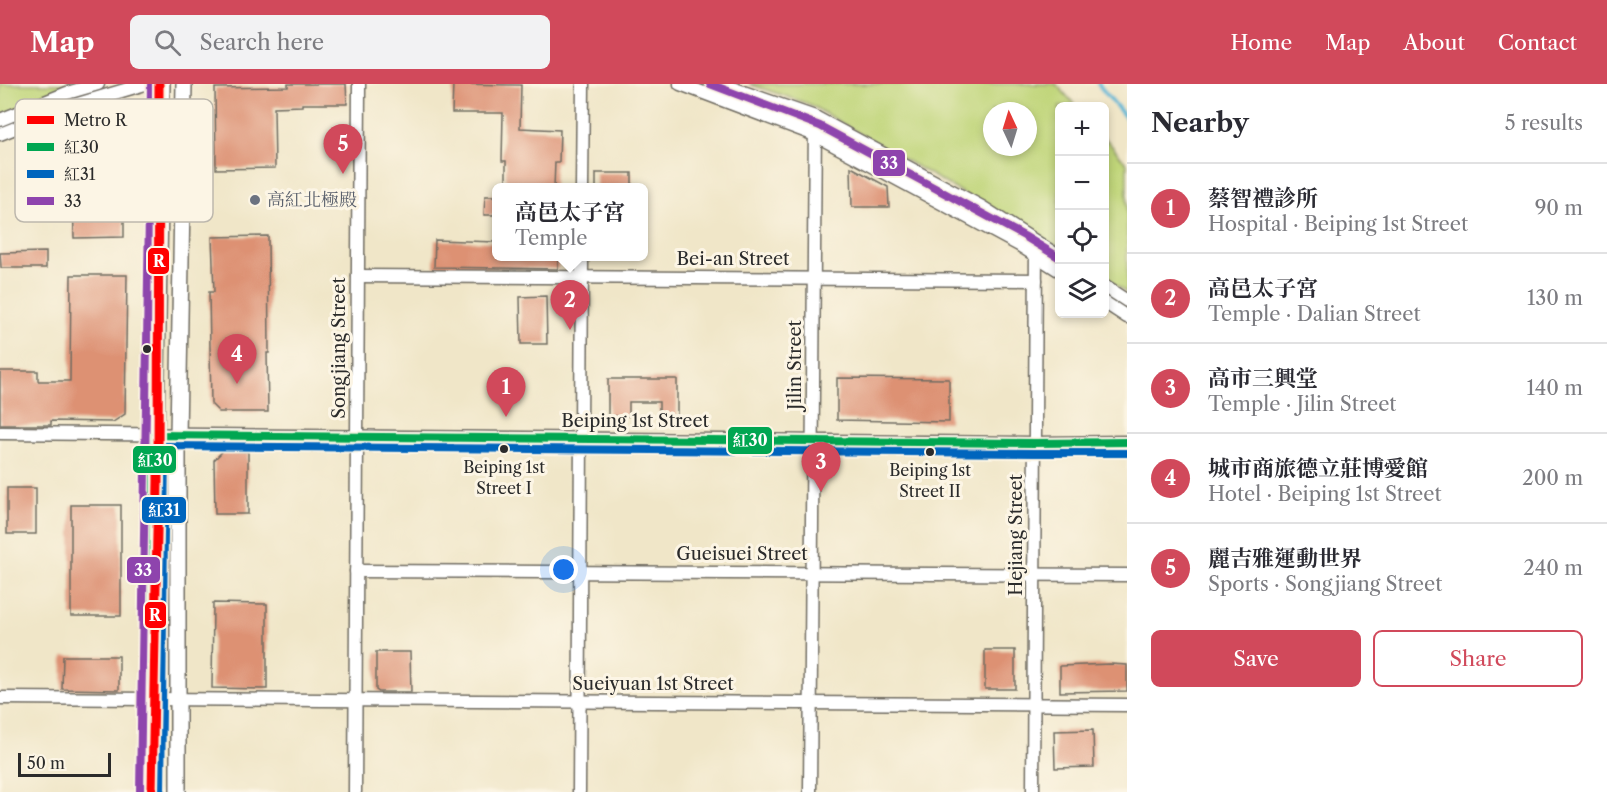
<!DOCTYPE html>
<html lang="en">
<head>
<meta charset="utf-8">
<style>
  body { margin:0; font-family:"Libre Caslon Text","Noto Serif TC",serif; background:#f2f2f3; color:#2b2b33 }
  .controls { position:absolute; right:18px; top:18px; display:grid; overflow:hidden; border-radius:9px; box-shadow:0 3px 9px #0003 }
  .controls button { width:54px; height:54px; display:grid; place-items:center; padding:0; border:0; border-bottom:2px solid #e1e1e2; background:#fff; color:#2b2b33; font:30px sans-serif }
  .compass { position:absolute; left:983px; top:18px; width:54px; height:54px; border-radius:50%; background:#fff; box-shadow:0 3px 9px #0003; rotate:356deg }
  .scale { position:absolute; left:18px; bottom:15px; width:93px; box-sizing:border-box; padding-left:6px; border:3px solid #2b2b2b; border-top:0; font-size:16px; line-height:21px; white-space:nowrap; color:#2b2b2b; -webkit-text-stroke:4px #fcf5e5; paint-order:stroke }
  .you { position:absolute; left:564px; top:486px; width:21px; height:21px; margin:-15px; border:4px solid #fff; border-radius:50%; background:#1a73e8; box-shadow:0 0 0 9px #1a73e833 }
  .badge { display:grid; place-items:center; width:39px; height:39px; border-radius:50%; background:#d1495b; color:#fff; font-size:20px; font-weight:700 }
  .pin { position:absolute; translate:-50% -50px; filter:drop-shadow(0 2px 3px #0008) }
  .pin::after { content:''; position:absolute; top:32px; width:21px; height:18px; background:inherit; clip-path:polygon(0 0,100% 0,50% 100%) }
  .popup { position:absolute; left:492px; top:99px; width:156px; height:78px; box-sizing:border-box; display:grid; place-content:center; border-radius:9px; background:#fff; filter:drop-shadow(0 2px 4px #0005); font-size:20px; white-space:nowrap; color:#7c7c81 }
  .popup b { font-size:22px; color:#2b2b33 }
  .popup::after { content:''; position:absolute; left:50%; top:100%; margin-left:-12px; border:12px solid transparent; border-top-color:#fff }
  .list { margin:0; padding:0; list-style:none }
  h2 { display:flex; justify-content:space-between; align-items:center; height:78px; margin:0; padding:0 24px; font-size:26px }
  h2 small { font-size:20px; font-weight:400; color:#7c7c81 }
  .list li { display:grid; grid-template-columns:39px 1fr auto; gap:18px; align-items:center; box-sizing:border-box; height:90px; padding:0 24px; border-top:2px solid #e1e1e2 }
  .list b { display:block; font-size:22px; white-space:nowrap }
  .list p { margin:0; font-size:20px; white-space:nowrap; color:#7c7c81 }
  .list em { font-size:20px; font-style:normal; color:#7c7c81 }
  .actions { display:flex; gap:12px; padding:18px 24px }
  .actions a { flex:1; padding:14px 0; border:2px solid #d1495b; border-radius:9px; text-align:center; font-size:21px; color:#d1495b }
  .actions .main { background:#d1495b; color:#fff }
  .icon { flex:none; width:33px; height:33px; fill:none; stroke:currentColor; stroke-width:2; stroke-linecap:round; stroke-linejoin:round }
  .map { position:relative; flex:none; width:1127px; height:708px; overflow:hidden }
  header { display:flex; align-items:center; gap:36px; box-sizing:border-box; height:84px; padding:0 30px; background:#d1495b; color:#fff }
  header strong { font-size:28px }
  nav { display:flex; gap:33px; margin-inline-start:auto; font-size:21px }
  .search { width:420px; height:54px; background:#f2f2f3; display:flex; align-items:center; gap:15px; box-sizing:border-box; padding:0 21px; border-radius:9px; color:#7c7c81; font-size:22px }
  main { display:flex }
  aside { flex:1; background:#fff }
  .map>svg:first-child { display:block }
</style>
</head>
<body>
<header>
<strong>Map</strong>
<div class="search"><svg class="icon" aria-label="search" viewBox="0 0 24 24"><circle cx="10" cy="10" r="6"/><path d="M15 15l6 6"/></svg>Search here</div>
<nav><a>Home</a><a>Map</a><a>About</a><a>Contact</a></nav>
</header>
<main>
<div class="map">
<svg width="1127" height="708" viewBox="0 0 1127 708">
  <rect width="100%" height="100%" fill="#fcf5e5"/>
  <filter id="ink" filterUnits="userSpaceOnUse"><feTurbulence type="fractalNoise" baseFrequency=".0167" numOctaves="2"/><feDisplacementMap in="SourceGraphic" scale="12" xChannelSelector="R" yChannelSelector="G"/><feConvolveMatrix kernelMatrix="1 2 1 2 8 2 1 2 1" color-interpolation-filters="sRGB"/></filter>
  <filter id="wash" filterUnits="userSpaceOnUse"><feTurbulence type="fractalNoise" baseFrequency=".008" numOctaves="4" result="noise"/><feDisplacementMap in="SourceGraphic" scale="24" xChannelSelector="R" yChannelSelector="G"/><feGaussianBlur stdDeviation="1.35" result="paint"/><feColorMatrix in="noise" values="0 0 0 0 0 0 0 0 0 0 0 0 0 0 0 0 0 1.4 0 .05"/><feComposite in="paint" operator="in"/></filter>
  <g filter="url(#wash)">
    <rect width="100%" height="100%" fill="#f0e6c8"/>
    <!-- green -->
    <g fill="#c0d579" stroke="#768052" stroke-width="1.5" fill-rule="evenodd">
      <path d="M0,0H98L0,36Z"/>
      <path d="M749,0H1056L1076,22H1060L1059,165L809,20ZM992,27H1028V63H992Z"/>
      <path d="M1105,54L1127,80V209L1105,194Z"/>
    </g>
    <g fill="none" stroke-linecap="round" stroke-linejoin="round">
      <!-- stream -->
      <path stroke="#58b6d6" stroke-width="4" d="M1098,0L1127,35"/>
    </g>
    <g id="blocks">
      <!-- building -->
      <g fill="#dd9173">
        <path d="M288,0H346L347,20H302V22L274,23L275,84L216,85L215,4L288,3Z"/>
        <path d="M453,0L521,1L520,44L560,46L559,78H555L554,104H506V77H502L503,29H452Z"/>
        <path d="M851,83L888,103L889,123H852Z"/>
        <path d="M596,89H632V102L596,104Z"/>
        <path d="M73,105H124V153L74,154Z"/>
        <path d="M485,112H496V131H484Z"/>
        <path d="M268,152L269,269H267L268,328H219L211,320L209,208H214L212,153Z"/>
        <path d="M435,156L496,158V172H558V185L434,183Z"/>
        <path d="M46,168V184H1L0,169Z"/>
        <path d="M71,191H127L125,330L113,338L51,337V341H0V287H38V297H70Z"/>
        <path d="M546,212L547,260H521L520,213Z"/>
        <path d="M837,294L949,295V338L837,336Z"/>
        <path d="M608,295H677V332H659V318H629V332H608Z"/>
        <path d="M223,367L248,368V430H215L214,376Z"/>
        <rect x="7" y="404" width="29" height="46"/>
        <rect x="71" y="421" width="50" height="111"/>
        <path d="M213,519L267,520V605L212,604Z"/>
        <rect x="985" y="566" width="30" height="39"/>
        <path d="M376,568H410L411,608H379L376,606Z"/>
        <path d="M63,572H119V606L62,605Z"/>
        <path d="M1110,580L1127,581V607L1060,608V582Z"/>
        <path d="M1093,646L1094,683L1055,684L1054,647Z"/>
      </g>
    </g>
  </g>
  <g filter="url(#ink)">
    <use href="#blocks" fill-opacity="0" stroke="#706c62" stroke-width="1.5"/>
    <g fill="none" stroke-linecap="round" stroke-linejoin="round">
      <!-- minor casing -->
      <g stroke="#706c62" stroke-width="15">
        <g id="minor">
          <path d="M680,0L815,51L1019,161L1060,187"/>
          <path d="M720,0L815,33L982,123L1060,173"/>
          <path d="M0,36L67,9L98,0"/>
          <path d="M0,50L71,22L145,0"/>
          <path d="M582,104L583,0"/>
          <path d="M358,192L1036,196"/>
          <path d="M1104,202L1127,217"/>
          <path d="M1104,218L1127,233"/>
          <path d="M0,349L1035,359L1127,358"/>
          <path d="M356,487L1127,491"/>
          <path d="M0,614L1127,621"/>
          <path d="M355,708L359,0"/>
          <path d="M579,708L582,172"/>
          <path d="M810,708L815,33"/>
          <path d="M1033,708L1036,159"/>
        </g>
      </g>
      <!-- major casing -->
      <g stroke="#706c62" stroke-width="18">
        <g id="major">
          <path d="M150,708L162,0"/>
          <path d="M178,708V352L184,0"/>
        </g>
      </g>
      <!-- minor -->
      <use href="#minor" stroke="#fff" stroke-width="12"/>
      <!-- major -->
      <use href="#major" stroke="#fff" stroke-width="15"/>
      <!-- bus-1 casing -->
      <g stroke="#fcf5e5" stroke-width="12">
        <path id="bus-1" d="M150,708L155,351L1035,359L1127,358"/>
      </g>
      <!-- bus-2 casing -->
      <g stroke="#fcf5e5" stroke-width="12">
        <path id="bus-2" d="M161,708L165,362L1035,369H1127"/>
      </g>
      <!-- bus-3 casing -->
      <g stroke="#fcf5e5" stroke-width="12">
        <g id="bus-3">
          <path d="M710,0L820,42L1024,152L1060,174"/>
          <path d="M140,708L151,0"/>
        </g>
      </g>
      <!-- bus-1 -->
      <use href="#bus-1" stroke="#00a651" stroke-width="8"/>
      <!-- bus-2 -->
      <use href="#bus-2" stroke="#0065bd" stroke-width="8"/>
      <!-- bus-3 -->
      <use href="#bus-3" stroke="#8e44ad" stroke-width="8"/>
      <!-- metro-1 casing -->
      <g stroke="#fcf5e5" stroke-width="14">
        <path id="metro-1" d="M152,708L158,397L159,0"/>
      </g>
      <!-- metro-1 -->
      <use href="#metro-1" stroke="#f00" stroke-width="9"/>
    </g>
  </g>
  <!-- markers -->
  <circle fill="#6b7280" stroke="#fcf5e5" stroke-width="2" cx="255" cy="116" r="6"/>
  <g fill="#2b2b2b" stroke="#fcf5e5" stroke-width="2">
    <circle cx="147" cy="265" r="5"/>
    <circle cx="504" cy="365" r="5"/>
    <circle cx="930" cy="368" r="5"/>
  </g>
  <g text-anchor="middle" stroke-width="6" stroke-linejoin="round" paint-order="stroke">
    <!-- bus labels -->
    <g font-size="16" fill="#2b2b2b" stroke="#fcf5e5">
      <text x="504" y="389">Beiping 1st<tspan x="504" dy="21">Street I</tspan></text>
      <text x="930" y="392">Beiping 1st<tspan x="930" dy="21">Street II</tspan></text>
    </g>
    <!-- worship labels -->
    <g font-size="18" fill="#5b616d" stroke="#fcf5e5" text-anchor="start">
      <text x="267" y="122">高紅北極殿</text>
    </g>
    <!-- street labels -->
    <g font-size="18" fill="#2b2b2b" stroke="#fcf5e5">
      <text x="733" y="181">Bei-an Street</text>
      <text transform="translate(339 264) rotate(-90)" y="6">Songjiang Street</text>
      <text transform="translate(795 281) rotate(-90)" y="6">Jilin Street</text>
      <text x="635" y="343">Beiping 1st Street</text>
      <text transform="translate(1016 451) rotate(-90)" y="6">Hejiang Street</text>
      <text x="742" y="476">Gueisuei Street</text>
      <text x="653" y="606">Sueiyuan 1st Street</text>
    </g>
  </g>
  <!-- legend -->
  <rect x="15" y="15" width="198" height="123" rx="9" fill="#fcf5e5" stroke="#bdb8ad" stroke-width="1.5"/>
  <rect x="27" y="32" width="27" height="8" fill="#f00"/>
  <rect x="27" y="59" width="27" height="8" fill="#00a651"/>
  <rect x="27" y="86" width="27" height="8" fill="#0065bd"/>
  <rect x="27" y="113" width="27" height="8" fill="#8e44ad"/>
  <g font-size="16" fill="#2b2b2b">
    <text x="64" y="42">Metro R</text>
    <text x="64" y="69">紅30</text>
    <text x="64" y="96">紅31</text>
    <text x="64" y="123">33</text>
  </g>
  <g stroke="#fcf5e5" stroke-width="2">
    <rect x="872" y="65" width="34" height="28" rx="6" fill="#8e44ad"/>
    <rect x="147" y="163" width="23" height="28" rx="6" fill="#f00"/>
    <rect x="727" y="342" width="46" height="29" rx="6" fill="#00a651"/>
    <rect x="132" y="361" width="45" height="29" rx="6" fill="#00a651"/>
    <rect x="141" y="412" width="46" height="28" rx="6" fill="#0065bd"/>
    <rect x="126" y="472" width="35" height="28" rx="6" fill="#8e44ad"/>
    <rect x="144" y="517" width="23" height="28" rx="6" fill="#f00"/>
  </g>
  <g font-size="16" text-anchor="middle" font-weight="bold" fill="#fff">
    <text x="889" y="85">33</text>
    <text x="159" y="183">R</text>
    <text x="750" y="362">紅30</text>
    <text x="155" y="382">紅30</text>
    <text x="164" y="432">紅31</text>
    <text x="143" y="492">33</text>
    <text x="155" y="537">R</text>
  </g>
</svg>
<div class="controls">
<button>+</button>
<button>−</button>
<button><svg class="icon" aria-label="locate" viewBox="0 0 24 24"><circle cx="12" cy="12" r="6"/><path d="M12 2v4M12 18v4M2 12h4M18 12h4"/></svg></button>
<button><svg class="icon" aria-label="layers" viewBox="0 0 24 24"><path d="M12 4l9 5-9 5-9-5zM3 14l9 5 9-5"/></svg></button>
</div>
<svg class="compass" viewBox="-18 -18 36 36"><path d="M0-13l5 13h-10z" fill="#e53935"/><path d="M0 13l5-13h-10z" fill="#7c7c81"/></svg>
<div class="scale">50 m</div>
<div class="you"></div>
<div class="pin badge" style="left:506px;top:333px">1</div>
<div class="pin badge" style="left:570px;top:246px">2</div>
<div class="popup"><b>高邑太子宮</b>Temple</div>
<div class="pin badge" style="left:821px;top:408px">3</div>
<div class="pin badge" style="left:237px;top:300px">4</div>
<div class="pin badge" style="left:343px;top:90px">5</div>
</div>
<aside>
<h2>Nearby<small>5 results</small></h2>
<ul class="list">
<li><span class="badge">1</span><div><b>蔡智禮診所</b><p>Hospital · Beiping 1st Street</p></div><em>90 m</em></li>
<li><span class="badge">2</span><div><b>高邑太子宮</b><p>Temple · Dalian Street</p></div><em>130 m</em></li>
<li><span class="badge">3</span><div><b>高市三興堂</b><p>Temple · Jilin Street</p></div><em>140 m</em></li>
<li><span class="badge">4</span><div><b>城市商旅德立莊博愛館</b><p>Hotel · Beiping 1st Street</p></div><em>200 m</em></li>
<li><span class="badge">5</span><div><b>麗吉雅運動世界</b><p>Sports · Songjiang Street</p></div><em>240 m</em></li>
</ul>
<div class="actions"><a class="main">Save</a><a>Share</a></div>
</aside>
</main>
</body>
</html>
